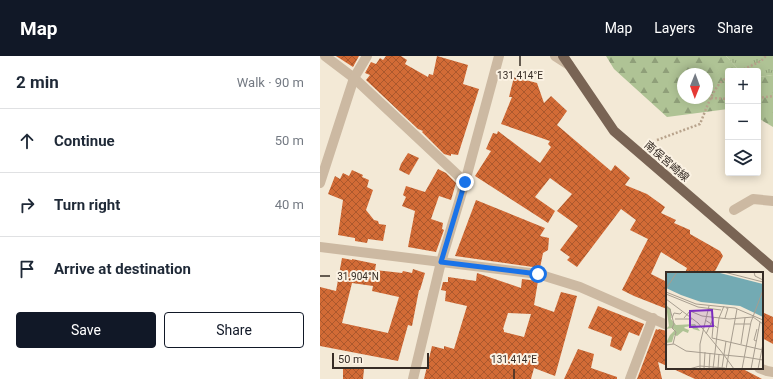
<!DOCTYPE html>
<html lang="en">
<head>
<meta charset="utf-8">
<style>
  body { margin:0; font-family:Roboto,"Noto Sans JP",sans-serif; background:#f6f6f7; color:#1f2937 }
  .controls { position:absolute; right:12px; top:12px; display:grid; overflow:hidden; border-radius:4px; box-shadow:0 2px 10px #0003 }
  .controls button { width:36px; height:36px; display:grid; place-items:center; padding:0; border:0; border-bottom:1px solid #e0e1e3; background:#fff; color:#1f2937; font:20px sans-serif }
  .compass { position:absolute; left:357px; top:12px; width:36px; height:36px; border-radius:50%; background:#fff; box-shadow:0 2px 10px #0003; rotate:181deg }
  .scale { position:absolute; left:12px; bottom:10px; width:97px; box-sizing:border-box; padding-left:4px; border:2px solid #362c25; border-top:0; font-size:11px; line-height:14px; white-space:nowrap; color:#362c25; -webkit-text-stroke:3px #fbf2e3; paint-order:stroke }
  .stop { position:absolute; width:12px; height:12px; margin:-9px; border:3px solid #1a73e8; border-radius:50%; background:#fff }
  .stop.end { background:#1a73e8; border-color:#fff; box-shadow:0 1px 4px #0008 }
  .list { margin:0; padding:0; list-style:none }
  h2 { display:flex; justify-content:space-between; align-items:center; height:52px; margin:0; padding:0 16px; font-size:17px }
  h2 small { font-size:13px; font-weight:400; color:#747a83 }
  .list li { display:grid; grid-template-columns:26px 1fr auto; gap:12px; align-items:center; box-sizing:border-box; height:64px; padding:0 16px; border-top:1px solid #e0e1e3 }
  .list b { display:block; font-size:15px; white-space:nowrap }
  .list em { font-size:13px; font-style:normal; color:#747a83 }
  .actions { display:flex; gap:8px; padding:12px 16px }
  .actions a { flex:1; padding:9px 0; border:1px solid #111827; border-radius:4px; text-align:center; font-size:14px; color:#111827 }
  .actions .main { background:#111827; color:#fff }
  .icon { flex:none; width:22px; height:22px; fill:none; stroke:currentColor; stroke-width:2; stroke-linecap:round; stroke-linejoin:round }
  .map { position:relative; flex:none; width:453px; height:323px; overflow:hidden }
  header { display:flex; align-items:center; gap:24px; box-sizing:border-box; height:56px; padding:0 20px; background:#111827; color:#fff }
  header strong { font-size:19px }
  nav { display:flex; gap:22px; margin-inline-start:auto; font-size:14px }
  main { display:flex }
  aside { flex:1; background:#fff }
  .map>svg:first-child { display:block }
</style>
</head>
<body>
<header>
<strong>Map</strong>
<nav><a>Map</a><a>Layers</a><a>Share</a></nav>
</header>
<main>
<aside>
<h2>2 min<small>Walk · 90 m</small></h2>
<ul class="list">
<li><svg class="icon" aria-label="ahead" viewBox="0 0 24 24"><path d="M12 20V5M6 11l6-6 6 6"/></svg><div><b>Continue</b></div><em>50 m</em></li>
<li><svg class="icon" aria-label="right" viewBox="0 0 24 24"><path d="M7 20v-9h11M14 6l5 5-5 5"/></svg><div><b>Turn right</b></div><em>40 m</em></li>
<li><svg class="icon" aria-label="arrive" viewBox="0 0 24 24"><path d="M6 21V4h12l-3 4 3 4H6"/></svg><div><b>Arrive at destination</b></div></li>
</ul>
<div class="actions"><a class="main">Save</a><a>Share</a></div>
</aside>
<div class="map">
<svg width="453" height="323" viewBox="0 0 453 323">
  <defs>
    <pattern id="forest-firs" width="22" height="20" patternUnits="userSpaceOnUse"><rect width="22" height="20" fill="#afc395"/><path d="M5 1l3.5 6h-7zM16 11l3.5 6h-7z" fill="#8f9f79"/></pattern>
    <pattern id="park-tufts" width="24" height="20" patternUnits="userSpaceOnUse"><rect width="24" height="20" fill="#afc395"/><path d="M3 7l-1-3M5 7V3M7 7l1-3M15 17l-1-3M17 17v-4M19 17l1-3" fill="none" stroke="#8f9f79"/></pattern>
    <pattern id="building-cross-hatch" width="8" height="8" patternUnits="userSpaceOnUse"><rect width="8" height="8" fill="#d26b36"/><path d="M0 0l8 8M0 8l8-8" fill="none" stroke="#ab582d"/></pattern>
  </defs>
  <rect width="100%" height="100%" fill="#f3e9d6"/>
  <!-- forest -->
  <g fill="url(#forest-firs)" fill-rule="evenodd">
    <path d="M286,0H406L420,15H408V53L347,61L294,13ZM363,18H387V42H363Z"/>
    <path d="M453,19V71L438,62V21Z"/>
  </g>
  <!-- park -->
  <path fill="url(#park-tufts)" d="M406,0H453V19L438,21V15H420Z"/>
  <!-- building -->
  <g fill="url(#building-cross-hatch)" fill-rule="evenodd">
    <path d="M16,0H39L33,11Z"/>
    <path d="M66,0H81L87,4L85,8L108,21L109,18L113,19L117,0L148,9L143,28L159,33L138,99L131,98V100L124,98L102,76L103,75L98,73L46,24L50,19L45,17L51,6L56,8L60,2L63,4Z"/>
    <path d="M194,21L217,27L224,47L231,40L247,55L237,69L291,115L295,109L310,122L305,129L327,138L345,151L341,157L356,164L354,167L370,174V178L400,195L403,200L394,217H365L367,212L341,196L331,218L347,226V253L314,240L302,234L328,183L310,174L316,164L301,153L257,211L247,204L250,201L240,194L258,170L237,155L252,138L230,122L215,141L235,155L228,167L155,120L171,95L166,93L173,77L177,78L178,75L220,107L231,91L228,88L230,85L181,68L192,41H189Z"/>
    <path d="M88,97L99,102L89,119L79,114L81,108Z"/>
    <path d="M118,113L126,117L136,127L131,144L119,140L111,163L123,167L122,173L124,174L116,196L88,191L95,155L82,150L86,141L83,139L86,130L105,136Z"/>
    <path d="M32,114L43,119L42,121L49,124L47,131L53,134L46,154L54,164L58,165L59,168L66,169L63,185L48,183L47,187L35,185V182L18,179L23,144L8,138L15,120L20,123L23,117L29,120Z"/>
    <path d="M156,144L225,172L220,180L229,182L228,194L223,197L220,212L135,200Z"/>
    <path d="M22,202L32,204V203L56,208L55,214L82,217L83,215L92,217L93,213L105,217L100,234H99L92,270L88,269L78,305L0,290V231L16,235ZM32,227L53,230L52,235L79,241L68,277L22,267Z"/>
    <path d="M157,217L201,232L202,223L218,225L214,249L234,256L241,236L257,240L235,320L214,312L211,323H104L112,290L124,293V290L134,293L147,250L125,245L126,235L121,234L123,226H128V221L156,225ZM188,257L211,258L204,281L184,276V274L183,273Z"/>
    <path d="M278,250L324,268L319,280L309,276L301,295L290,290L292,281L268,272Z"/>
    <path d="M442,256L453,261V288L442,282Z"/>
    <path d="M336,273L338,274L339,273L347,275V310L338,306L342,323H317Z"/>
    <path d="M258,293L274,298L271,312L297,321V323H244Z"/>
    <path d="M351,312H421L442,323H375Z"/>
    <path d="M23,313H44L43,323H23Z"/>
  </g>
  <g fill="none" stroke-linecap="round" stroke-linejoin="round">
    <!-- path -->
    <g stroke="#b8a38c" stroke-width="2.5" stroke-dasharray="2 2" stroke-linecap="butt">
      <path d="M420,15L441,5L446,0"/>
      <path d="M391,42L408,43"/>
      <path d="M438,42L453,40"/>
      <path d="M337,84L380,68C386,54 394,27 408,21"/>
    </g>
    <!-- minor -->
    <g stroke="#ccb9a2" stroke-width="10">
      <path d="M5,0L34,22L145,126"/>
      <path d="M235,0L249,9"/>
      <path d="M0,127L34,22L47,0"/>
      <path d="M414,154L433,143L453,145"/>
      <path d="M0,191L218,218L260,231L347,269"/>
      <path d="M439,312L447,315L453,316"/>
      <path d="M93,323L121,206L145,126L179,0"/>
      <path d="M310,323L333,262"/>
    </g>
    <!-- major -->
    <path stroke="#796454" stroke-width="10" d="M243,0L294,75L453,212"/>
  </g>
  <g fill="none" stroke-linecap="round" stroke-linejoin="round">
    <!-- route -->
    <path stroke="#1a73e8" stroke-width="5" d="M145,126L121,206L218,218"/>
  </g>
  <!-- ticks -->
  <path fill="none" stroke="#362c25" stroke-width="1.5" d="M200,10V0M0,220H10M194,323V313"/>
  <g text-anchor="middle" stroke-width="4" stroke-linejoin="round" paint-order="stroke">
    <!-- street labels -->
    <g font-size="11" fill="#362c25" stroke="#fbf2e3">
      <text transform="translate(347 105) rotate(41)" y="4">南俣宮崎線</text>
    </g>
  </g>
  <!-- overview -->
  <g transform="translate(346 216)">
    <rect width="97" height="97" fill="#f3e9d6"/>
    <path d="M0,33L5,37V47L10,53L29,52L34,59L27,57L25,54L19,55L18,56L23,58L22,61L17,59L11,64L8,63L6,70L0,71L4,63L9,58L6,56L0,57L3,54Z" fill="#afc395"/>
    <path d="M0,0L54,1L97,12V45L74,34L35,30L15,23L0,16Z" fill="#73aab3"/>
    <path fill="none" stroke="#a79d8f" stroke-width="1" d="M58,0L97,10M88,0L89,4L97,8M0,17L11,0M0,20L30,32L69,36L97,48M0,22L32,35L55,38M0,27L32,51L58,83L79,85M0,35L4,37L8,52L6,56L10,60L7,72M6,46L8,41L14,42L16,40M18,46L24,39L36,44L63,47L87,45L97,52M59,46L62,36H60M9,47H26M39,48L52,56M68,52H84M47,55L46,66L97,78M40,62L48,45M90,69L88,68L91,57M75,72L79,46M0,73L8,72L20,79L58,83L68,97M79,85L97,88M52,96L53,82M56,96L60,69M23,97L34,94L59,96M34,97V72L43,34M38,97L39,80M43,97L44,81M47,97L53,46L58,34M60,97L71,37M76,97L85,50L97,18M85,97L94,50M92,97L97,72"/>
    <path fill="#7b2cbf" fill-opacity="0.15" stroke="#7b2cbf" stroke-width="2" d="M46,38L47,54L24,55V39Z"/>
    <rect width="97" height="97" fill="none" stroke="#362c25" stroke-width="2"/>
  </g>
  <g font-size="10" text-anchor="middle" fill="#362c25" stroke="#fbf2e3" stroke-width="4" stroke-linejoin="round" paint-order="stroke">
    <text x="200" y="23">131.414°E</text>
    <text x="38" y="224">31.904°N</text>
    <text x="194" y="307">131.414°E</text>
  </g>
</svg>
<div class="controls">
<button>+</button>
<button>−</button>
<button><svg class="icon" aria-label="layers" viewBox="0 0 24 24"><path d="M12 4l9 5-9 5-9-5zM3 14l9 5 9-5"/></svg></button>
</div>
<svg class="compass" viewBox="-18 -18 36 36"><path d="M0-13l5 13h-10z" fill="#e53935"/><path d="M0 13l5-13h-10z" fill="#747a83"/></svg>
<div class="scale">50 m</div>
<div class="stop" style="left:218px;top:218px"></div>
<div class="stop end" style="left:145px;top:126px"></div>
</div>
</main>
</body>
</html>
